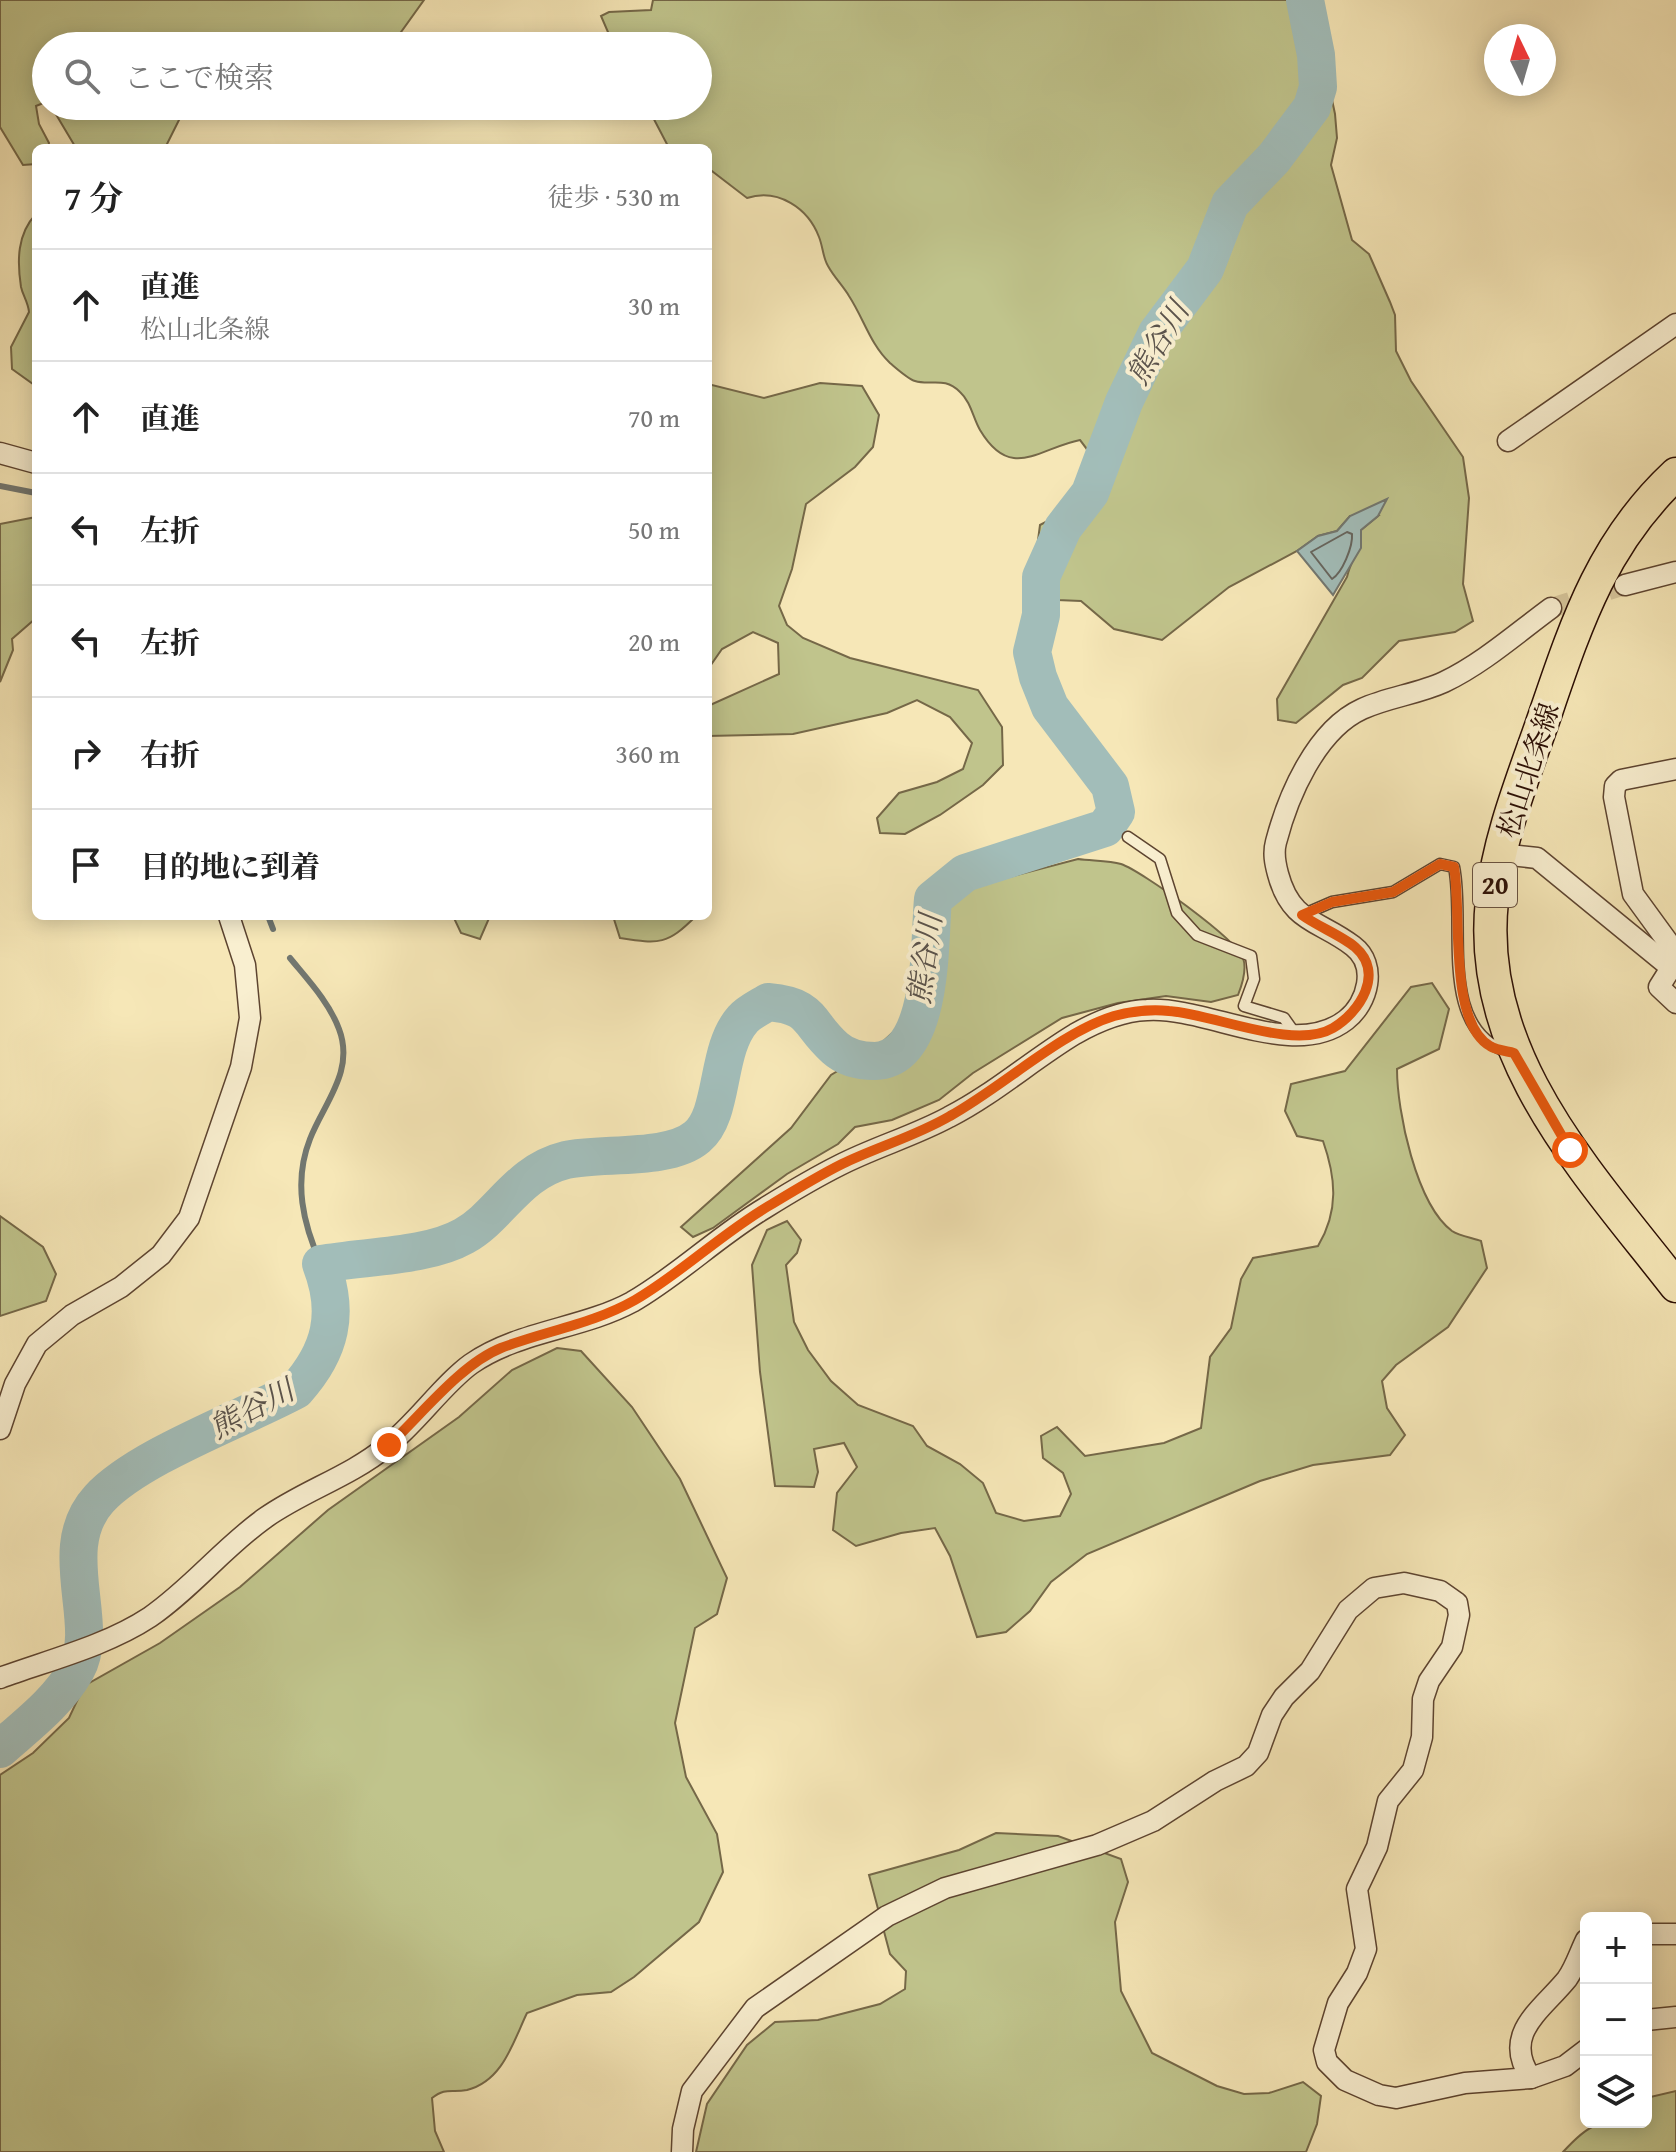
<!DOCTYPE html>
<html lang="ja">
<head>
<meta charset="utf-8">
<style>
  body { margin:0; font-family:"Gentium Book Plus","Noto Serif JP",serif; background:#f6f6f6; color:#222 }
  .controls { position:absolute; right:24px; bottom:24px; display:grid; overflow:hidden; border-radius:12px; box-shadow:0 4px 20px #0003 }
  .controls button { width:72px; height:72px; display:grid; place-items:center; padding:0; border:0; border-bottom:2px solid #e0e0e0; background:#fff; color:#222; font:40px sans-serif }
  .compass { position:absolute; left:1484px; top:24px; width:72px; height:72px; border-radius:50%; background:#fff; box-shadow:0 4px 20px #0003; rotate:355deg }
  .stop { position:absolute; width:24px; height:24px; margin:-18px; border:6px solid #ea580c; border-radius:50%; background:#fff }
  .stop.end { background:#ea580c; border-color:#fff; box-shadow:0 2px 8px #0008 }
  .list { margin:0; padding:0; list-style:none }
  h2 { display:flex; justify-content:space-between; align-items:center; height:104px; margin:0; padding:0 32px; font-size:34px }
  h2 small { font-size:26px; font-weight:400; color:#767676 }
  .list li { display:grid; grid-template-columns:52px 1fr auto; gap:24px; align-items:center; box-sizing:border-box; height:112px; padding:0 32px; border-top:2px solid #e0e0e0 }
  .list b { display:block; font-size:30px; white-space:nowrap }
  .list p { margin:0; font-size:26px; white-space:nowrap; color:#767676 }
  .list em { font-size:26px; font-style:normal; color:#767676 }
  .icon { flex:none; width:44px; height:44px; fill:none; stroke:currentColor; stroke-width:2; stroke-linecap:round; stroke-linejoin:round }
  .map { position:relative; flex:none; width:1676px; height:2152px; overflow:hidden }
  .search { position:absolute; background:#fff; box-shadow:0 4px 20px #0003; left:32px; top:32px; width:680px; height:88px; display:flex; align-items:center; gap:20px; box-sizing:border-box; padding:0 28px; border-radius:44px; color:#767676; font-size:30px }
  .panel { position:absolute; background:#fff; box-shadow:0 4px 20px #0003; left:32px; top:144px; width:680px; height:776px; border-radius:12px }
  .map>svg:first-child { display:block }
</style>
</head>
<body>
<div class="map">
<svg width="1676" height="2152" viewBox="0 0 1676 2152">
  <rect width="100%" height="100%" fill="#f6e7b7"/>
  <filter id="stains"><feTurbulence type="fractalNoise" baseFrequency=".0025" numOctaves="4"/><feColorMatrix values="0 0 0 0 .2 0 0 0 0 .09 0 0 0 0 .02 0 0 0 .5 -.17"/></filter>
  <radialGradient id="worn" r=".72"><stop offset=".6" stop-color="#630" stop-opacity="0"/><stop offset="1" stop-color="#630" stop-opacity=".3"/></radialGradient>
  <!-- green -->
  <g fill="#c0c48c" stroke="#756848" stroke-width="2">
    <path d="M0,0H424L391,46H296L291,37L270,36L263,46H46V102L36,106L39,124L49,143L48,148H36V164L23,165L0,127Z"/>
    <path d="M653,0H1311L1335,114L1337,138L1331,165L1352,240L1369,254L1390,302L1395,315L1396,351L1411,381L1463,457L1469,498L1463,584L1473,621L1455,632L1399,641L1362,678L1343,685L1296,723L1278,720L1277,699L1347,577C1351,559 1361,550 1361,530L1378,516H1350L1337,531L1318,536L1297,551L1229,587L1162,640L1114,629L1081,601L1057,600L1039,594L1035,563L1040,525C1077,506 1115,481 1080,440C1039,448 1011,482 980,430C973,418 971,402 960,392C944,376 931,386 915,381C908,379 896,368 890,363C870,344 864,319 849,296C843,286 834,277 828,266C823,258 823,247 819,237C808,208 778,188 747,198L708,168V148H669L647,106H698V46H614L601,16L609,12L651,10Z"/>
    <path d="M51,106H186L165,148H76Z"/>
    <path d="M36,214V382L33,384L12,369L11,347L29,312C28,302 23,296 21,287C17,261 17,234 36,214Z"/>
    <path d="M820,383L862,386L879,415L873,447L855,467L806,504L792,569L779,606L787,625L803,638L850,658L978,690L1002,727L1003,765L983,785L940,815L905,834L880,833L877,818L899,793L937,782L963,769L972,743L950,717L917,700L887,713L793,734L708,736V706L779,674L778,643L753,632L722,649L708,669V384L764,398Z"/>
    <path d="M36,517V618L12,639L13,650L0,682V524Z"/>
    <path d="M1078,859C1091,861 1109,860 1121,864C1142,871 1236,939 1243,958C1247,969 1242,985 1238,995L1211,1002L1166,996L1118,1003L1062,1018L973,1073L939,1100L892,1120L855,1127L838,1144L787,1174L713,1228L693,1237L681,1227L791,1128L831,1075L876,1048L902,1024L926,973L941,911L967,888Z"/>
    <path d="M453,916H490L480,939L461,933Z"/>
    <path d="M613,916H696C667,945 660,944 620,938Z"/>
    <path d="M1432,983L1449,1009L1439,1049L1397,1069C1397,1111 1416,1204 1452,1231C1459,1236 1473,1238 1481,1241L1487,1268L1448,1327L1396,1365L1382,1381L1387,1408L1405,1435L1390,1455L1313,1465L1260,1481L1087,1554L1051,1582L1030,1611L1006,1632L977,1637L950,1556L935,1528L901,1533L856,1546L833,1530L837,1493L857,1467L844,1443L814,1449L818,1472L814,1487L775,1486L760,1372L752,1265L767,1230L787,1221L801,1240L797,1253L786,1265L794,1322L808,1350L831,1381L858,1405L913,1426L927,1446L960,1464L983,1483L996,1513L1024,1521L1060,1516L1071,1494L1063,1473L1043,1458L1041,1436L1057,1427L1085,1456L1164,1443L1201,1428L1210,1357L1231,1328L1241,1279L1253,1258L1318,1246C1339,1211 1336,1178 1323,1141L1297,1136L1285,1111L1291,1084L1345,1071L1411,987Z"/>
    <path d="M0,1216L43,1247L56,1274L46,1301L0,1316Z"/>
    <path d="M557,1348L581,1351L632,1407L680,1479L727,1578L717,1614L695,1628L675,1723L686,1777L717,1834L723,1872L699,1922L634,1977L611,1992L577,1995L527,2013C513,2042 503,2081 467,2090C451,2093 446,2087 432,2098L435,2131L444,2152H0V1775L33,1753L69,1718L84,1686L160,1643L240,1587L328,1510L459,1417L512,1370Z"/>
    <path d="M996,1833L1058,1836L1121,1859L1128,1882L1115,1922L1121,1991L1152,2053L1217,2086L1244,2094L1269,2093L1303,2082L1321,2096L1317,2124L1306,2152H696L707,2104L747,2045L775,2022L818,2020L880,2004L905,1989L906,1971L890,1954L869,1875L959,1850Z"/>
    <path d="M1676,2091V2152H1563C1595,2117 1601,2122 1646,2122V2098Z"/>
  </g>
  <!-- water -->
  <path fill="#a2bdb9" stroke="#727770" stroke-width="2" d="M1387,499L1378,516L1361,530V548L1333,595L1297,551L1318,536L1337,531L1350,516Z"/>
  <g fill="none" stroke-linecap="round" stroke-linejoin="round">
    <!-- shore -->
    <path stroke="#66655e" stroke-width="2" d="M1347,532L1352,534C1353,547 1342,573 1332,579L1311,552Z"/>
    <!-- stream -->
    <g stroke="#727770" stroke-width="6">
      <path d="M0,486L36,493"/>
      <path d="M268,916L273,929"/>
      <path d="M290,958C308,980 329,1002 339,1029C355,1071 324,1103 310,1139C293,1182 303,1224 321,1264"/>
    </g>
    <!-- river -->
    <path stroke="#a2bdb9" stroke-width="38" d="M0,1749C27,1725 58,1702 76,1670C102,1624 53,1549 99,1499C137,1457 242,1419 296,1390C331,1351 340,1313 321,1264C365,1256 427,1257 464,1236C500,1216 517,1172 566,1160C601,1152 669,1161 697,1137C725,1114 715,1050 743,1019C749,1012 760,1007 768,1002C814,1006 806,1022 835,1048C846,1058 860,1061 875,1061C935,1059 929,938 933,899L965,873L1105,828L1116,812L1110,786L1050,707L1038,677L1032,652L1041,615V577L1063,528L1090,493L1124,402L1157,333L1205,269L1230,204L1274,158L1312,107L1318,87L1316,55L1305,0"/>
    <!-- street-tunnel -->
    <path stroke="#d7c69c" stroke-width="20" stroke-dasharray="20 10" stroke-linecap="butt" d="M1551,608L1625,585"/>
    <!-- lane casing -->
    <g stroke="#5d4430" stroke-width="13">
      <g id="lane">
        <path d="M1128,837L1160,859L1177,913L1197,935L1251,956L1254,979L1244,1006L1284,1018L1296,1035"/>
        <path d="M1302,915L1332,902L1393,892L1440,864L1454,867C1466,924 1437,1029 1508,1052"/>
      </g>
    </g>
    <!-- street casing -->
    <g stroke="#5d4430" stroke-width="23">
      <g id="street">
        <path d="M1508,441L1676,324"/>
        <path d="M0,453L36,463"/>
        <path d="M1625,585L1676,572"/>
        <path d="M1676,769L1621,780L1615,786L1614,797L1633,894L1676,953"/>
        <path d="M1501,854L1537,858L1669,966"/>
        <path d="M1676,960L1659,987L1676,1003"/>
        <path d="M0,1429L15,1384L37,1344L72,1315L121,1287L161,1255L189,1218L241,1067L250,1018L245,965L229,916"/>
        <path d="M0,1678C49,1660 106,1646 150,1617C192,1588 224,1547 265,1518C303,1491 349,1477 386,1447C416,1424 443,1384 471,1364C518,1331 582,1329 632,1302C679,1275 718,1236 765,1208C789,1193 814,1178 840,1165C875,1147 914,1136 949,1117C994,1094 1032,1060 1075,1034C1096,1022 1122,1011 1147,1010C1208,1006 1293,1061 1346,1020C1368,1003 1378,965 1353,946C1319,920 1291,923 1278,874C1275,863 1273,853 1276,842C1288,796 1316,730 1362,709C1388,697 1418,694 1444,682C1482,664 1517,633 1551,608"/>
        <path d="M1646,1934H1676"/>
        <path d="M1586,1940C1580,1952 1575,1968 1567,1979C1541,2011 1501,2034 1531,2078L1565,2066L1586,2050"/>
        <path d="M1646,2020L1676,2017"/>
        <path d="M682,2152L683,2129L692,2091L755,2008L887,1916L945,1888L1097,1845L1153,1821L1215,1781L1246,1766L1258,1753L1272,1715L1284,1697L1310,1671L1348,1610L1374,1588L1404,1583L1440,1591L1457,1603L1459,1615L1452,1647L1429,1681L1423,1699L1422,1737L1413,1770L1388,1801L1377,1847L1357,1889L1366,1949L1357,1973L1338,2003L1324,2050L1327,2062L1345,2080L1379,2095L1396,2098L1465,2083L1531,2078"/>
      </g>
    </g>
    <!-- primary casing -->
    <g stroke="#2a0d03" stroke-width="35">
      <path id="primary" d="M1676,474C1605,540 1578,618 1547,709C1526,771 1499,834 1492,900C1475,1055 1588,1173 1676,1286"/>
    </g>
    <!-- lane -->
    <use href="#lane" stroke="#f9efd0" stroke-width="10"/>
    <!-- street -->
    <use href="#street" stroke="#f9efd0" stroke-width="20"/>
    <!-- primary -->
    <use href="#primary" stroke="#f6e7b7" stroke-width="32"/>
  </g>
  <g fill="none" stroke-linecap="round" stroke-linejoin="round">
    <!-- route -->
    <path stroke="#ea580c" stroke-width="10" d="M389,1445C421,1415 461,1364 501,1348C545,1331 593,1324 635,1300C683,1272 723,1232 772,1204C795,1190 818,1176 842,1164C877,1147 916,1136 950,1116C1001,1088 1061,1032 1114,1016C1133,1011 1150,1009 1169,1011C1214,1014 1294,1051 1333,1028C1360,1012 1385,973 1355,947C1342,936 1317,926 1302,915L1332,902L1393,892L1440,864L1454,867C1462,910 1448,1022 1490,1046C1496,1050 1506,1051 1514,1053L1570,1150"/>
  </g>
  <g text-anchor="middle" stroke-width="8" stroke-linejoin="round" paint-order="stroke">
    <!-- shield labels -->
    <rect fill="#f9efd0" stroke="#685140" stroke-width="2" x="1473" y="863" width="44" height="44" rx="6"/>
    <g font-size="26" font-weight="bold" fill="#2a0d03">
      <text x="1495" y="894">20</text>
    </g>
    <!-- street labels -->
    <g font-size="28" fill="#2a0d03" stroke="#f9efd0">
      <text transform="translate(1528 770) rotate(-72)" y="10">松山北条線</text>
    </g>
    <!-- water labels -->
    <g font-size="30" font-style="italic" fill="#5a534c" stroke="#f9efd0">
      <text transform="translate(1158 343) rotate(-59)" y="10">熊谷川</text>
      <text transform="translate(925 959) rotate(-82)" y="10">熊谷川</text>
      <text transform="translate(252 1409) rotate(-28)" y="10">熊谷川</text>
    </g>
  </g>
  <rect width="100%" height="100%" filter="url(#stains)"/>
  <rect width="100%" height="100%" fill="url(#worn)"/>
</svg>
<div class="controls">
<button>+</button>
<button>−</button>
<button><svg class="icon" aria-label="layers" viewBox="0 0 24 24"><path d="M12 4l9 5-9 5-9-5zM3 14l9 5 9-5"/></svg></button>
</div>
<svg class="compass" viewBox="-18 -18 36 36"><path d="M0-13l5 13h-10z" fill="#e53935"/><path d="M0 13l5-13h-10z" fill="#767676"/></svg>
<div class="stop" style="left:1570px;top:1150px"></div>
<div class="stop end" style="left:389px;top:1445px"></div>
<div class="search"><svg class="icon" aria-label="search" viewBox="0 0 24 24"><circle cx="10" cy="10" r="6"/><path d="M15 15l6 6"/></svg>ここで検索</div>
<section class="panel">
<h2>7 分<small>徒歩 · 530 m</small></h2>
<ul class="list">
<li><svg class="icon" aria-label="ahead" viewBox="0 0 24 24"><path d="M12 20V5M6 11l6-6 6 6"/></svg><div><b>直進</b><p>松山北条線</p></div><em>30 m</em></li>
<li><svg class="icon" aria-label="ahead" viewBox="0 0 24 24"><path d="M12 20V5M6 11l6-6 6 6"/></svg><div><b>直進</b></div><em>70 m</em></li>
<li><svg class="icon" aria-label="left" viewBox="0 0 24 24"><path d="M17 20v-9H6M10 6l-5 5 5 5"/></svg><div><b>左折</b></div><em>50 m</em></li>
<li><svg class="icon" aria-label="left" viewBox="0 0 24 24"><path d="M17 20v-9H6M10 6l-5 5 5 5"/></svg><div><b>左折</b></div><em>20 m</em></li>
<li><svg class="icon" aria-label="right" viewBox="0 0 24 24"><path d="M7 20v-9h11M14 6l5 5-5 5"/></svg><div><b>右折</b></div><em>360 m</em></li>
<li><svg class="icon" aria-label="arrive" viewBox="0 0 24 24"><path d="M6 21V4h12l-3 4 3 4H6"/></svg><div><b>目的地に到着</b></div></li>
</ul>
</section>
</div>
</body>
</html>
